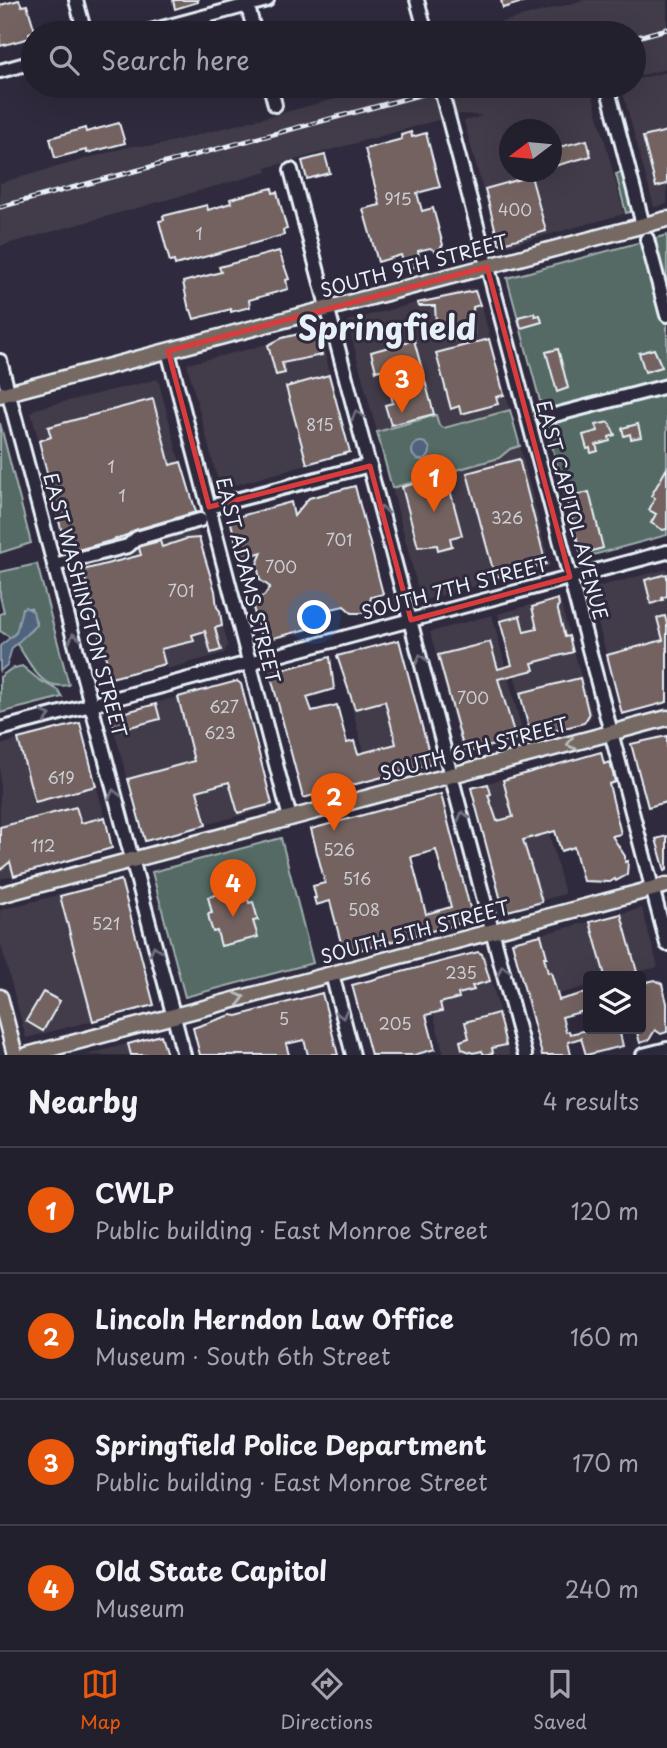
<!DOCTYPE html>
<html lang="en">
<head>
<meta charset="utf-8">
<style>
  body { margin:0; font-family:"Playpen Sans",sans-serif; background:#2f2d3a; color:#f1f3f6 }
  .controls { position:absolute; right:21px; bottom:21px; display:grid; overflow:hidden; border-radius:7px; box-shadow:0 7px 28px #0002 }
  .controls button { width:63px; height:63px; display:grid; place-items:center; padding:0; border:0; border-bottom:2px solid #403e4a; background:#23202e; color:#f1f3f6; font:35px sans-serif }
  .compass { position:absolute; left:499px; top:119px; width:63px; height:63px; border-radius:50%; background:#23202e; box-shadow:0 7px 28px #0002; rotate:254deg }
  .you { position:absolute; left:315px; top:618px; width:24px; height:24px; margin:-18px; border:5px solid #fff; border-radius:50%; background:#1a73e8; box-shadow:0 0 0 10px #1a73e833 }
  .badge { display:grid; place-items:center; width:46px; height:46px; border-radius:50%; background:#ea580c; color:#fff; font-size:23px; font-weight:700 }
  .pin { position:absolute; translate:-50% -58px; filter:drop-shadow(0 2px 4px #0008) }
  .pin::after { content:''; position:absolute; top:37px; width:24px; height:21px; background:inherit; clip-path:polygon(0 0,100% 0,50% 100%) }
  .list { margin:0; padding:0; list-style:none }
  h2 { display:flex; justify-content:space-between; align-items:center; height:91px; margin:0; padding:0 28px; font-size:30px }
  h2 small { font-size:23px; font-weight:400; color:#a3a3aa }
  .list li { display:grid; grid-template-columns:46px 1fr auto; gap:21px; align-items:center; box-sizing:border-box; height:126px; padding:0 28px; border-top:2px solid #403e4a }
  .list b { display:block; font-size:26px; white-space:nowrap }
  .list p { margin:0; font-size:23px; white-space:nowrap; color:#a3a3aa }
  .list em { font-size:23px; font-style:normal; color:#a3a3aa }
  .icon { flex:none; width:38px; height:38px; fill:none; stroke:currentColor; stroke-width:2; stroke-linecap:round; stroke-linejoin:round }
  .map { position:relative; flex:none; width:667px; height:1055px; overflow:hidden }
  .search { position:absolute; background:#23202e; box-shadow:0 7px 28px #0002; left:21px; right:21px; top:21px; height:77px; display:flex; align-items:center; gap:18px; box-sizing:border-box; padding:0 24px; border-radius:38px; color:#a3a3aa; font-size:26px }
  .sheet { height:595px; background:#23202e }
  nav { display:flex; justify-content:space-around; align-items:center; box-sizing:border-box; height:98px; border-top:2px solid #403e4a; background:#23202e; font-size:19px; color:#a3a3aa }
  nav a { display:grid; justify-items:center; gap:4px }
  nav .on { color:#ea580c }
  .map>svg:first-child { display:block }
</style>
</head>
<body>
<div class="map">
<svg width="667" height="1055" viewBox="0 0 667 1055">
  <rect width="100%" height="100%" fill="#2f2a3d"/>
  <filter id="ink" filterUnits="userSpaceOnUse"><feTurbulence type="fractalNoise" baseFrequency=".0143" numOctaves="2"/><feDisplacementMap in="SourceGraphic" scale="14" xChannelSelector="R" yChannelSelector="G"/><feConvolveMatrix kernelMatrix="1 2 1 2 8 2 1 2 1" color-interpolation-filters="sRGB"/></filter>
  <g filter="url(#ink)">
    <!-- built -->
    <g fill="#433b48" fill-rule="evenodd">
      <path d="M585,0H667V69L634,77V33H489L487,26Z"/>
      <path d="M667,72V204L654,207L621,86H634V80Z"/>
      <path d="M385,86H433L442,119L266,168L267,172L0,246V183L131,146H155Z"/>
      <path d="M446,86H600L591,89L624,214L499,248L464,121L483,116L462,114L454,116ZM510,130H552V172H510Z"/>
      <path d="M472,288L477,289L510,410L444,428L439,425L435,415L377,432L347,321Z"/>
      <path d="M318,328L351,453L220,489L187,364L253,348Z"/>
      <path d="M158,379L228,645L224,653L167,669L135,552L74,568L31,413L35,409Z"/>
      <path d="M520,446L550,566L421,601L392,488L499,458L510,449Z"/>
      <path d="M667,569V703L622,714L589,589Z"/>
      <path d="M559,597L592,715L586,724L531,738L498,614Z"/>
      <path d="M492,615L524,738L463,755L430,632Z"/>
      <path d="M399,640L433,765L372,782L338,656Z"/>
      <path d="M240,680L273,807L144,841L110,715Z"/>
      <path d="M80,722L113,849L0,879V745Z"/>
      <path d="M533,771L565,894L505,910L472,787Z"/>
      <path d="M122,878L155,1005L26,1038L0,941V910Z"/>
      <path d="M642,908L658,967L623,976H588V986L527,1003L511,942Z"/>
      <path d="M478,951L485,954L510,1055H444L421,967Z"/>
      <path d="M163,1034L168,1055H86Z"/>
    </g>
    <!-- green -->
    <g fill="#546a65" stroke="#9eaeae" stroke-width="2">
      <path d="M621,172L633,211L626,213L616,174Z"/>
      <path d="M667,235V535L582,558L507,278Z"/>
      <path d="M510,410L520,446L510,449L499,458L392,488L377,432L436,415L439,425L444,428Z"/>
      <path d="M0,423L31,543L0,553Z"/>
      <path d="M37,564L69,685C38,691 31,662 16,643L37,625L31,608H22L18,630L11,638L0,631V614L4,612L0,596V572Z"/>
      <path d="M22,666L39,680L58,690L62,697L0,713V677L11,669Z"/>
      <path d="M281,838L313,963L185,997L152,872Z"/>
    </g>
    <!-- water -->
    <g fill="#50637b" stroke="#8d9cad" stroke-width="2">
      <circle cx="421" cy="451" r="9"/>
      <path d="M25,607L33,611L36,625L12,648L7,665L0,671V646L16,633L22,609Z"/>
    </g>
    <!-- building -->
    <g fill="#736260" stroke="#e8f1f8" stroke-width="2" fill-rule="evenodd">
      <path d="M19,0L22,6L27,5L35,31L29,33L30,38L0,46V5Z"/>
      <path d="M173,0H198V2L175,9Z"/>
      <path d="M501,0H522L523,2L503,8Z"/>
      <path d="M119,123L125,143L87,153L86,150L55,158L50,138L85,128L86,132Z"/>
      <path d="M667,131V184L656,187L643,137Z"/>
      <path d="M411,132L412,137L426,133L440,187L417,193L422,211L433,208L443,245L437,252L430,248L418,251L420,263L413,268L404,264L401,255L378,262L363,209L380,205L365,149L402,139L401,135Z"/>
      <path d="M587,140L591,156L551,167V149Z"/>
      <path d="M325,155L330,173L307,179L302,161Z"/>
      <path d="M531,176L546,231L499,244L485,189Z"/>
      <path d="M272,188L273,193L277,192L287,229L283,230L284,235L175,265L174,261L170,262L159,221L164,220L163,216L207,205L208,210L231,203L230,199Z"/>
      <path d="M279,251L289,279L286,280L288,289L249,300L250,307L231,312V309L194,319L191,310H189L183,282L221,272L219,267Z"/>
      <path d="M475,291L480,305L473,307L474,340H437L435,306H418L417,303Z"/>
      <path d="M534,313L535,316L540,315L542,322L521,328L518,317Z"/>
      <path d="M311,331L313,336L316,335L322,355L282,363L285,373L276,375L268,345L282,338Z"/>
      <path d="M489,339L504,395L496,397L498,404L461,414L459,406L451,409L436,353Z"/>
      <path d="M414,340L434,414L391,425L385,405L393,403L389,387L384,369L376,371L371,352Z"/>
      <path d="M558,349L568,388L557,392L546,352Z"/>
      <path d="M654,349L662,367L645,372L639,353Z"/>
      <path d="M329,375L350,452L307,464L286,387Z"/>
      <path d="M153,399L170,465L181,462L196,512L135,530L127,535L110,541L67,553L39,441L51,437L48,427Z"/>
      <path d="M609,422L615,435L609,437L610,441L596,445L598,451L591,453L590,448L587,449L583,435L598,431L596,425Z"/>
      <path d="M638,424L641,437L631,439L630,434L624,436L622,428Z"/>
      <path d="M519,459L546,564L495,577L467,473Z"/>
      <path d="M667,468V529L663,530L651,523L656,514L649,510L655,498L651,496Z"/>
      <path d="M446,475L462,535L450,538L452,546L438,550L437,545L418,547L402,487Z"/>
      <path d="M355,486L383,594L371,597L369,607L362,613H352L344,606L331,609L320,612L323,625L262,641L251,600L264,596L270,587L260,580L257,564L262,552L240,559L230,519L291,502L294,516L309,498Z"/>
      <path d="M589,492L603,548L581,554L566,498Z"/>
      <path d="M199,538L215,591L217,607L220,611L222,626L215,628L221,650L211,653L205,631L192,635L194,641L161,649L165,664L111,678L83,570L141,555L139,548L141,546L160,541L162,547L186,539Z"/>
      <path d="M667,574V596L662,598L663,600L651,604L645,580Z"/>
      <path d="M558,599L559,606L557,607L565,637L569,636L573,652L532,663L534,670L498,679L516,739L465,753L438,655L490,642L498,669L512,665L500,621L520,616L524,632L537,629L532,607Z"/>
      <path d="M665,616L667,624V702L622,714L607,655L663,640L657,618Z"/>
      <path d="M399,640L432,764L303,798L270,673L330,657L334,689L307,697L312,711L337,705L347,743L354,741L358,754L396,744L385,701L355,709L337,656Z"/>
      <path d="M580,678L589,715L584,723L531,737L520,693Z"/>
      <path d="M237,681L241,684L272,804L238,813L229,782L197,791L206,825L145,841L128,779L194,761L178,697Z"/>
      <path d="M156,704L160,719L115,731L111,716Z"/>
      <path d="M80,723L96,786L35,802L18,739Z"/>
      <path d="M667,736V802L648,807L631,744Z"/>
      <path d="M601,752L604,764L610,762L615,782L609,784L621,834L612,836L625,856V862L628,861L627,875L616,881L615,879L610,882L583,881L574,847L561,851L555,831L523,840L542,902L504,912L471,788L488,784L491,794L488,795L497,821L513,817L503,780Z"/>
      <path d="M441,794L473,920L344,954L330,901L316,905L314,898H316L313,886L325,883L311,829ZM436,850L451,907L426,914L411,857Z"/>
      <path d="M76,807L81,823L105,817L112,848L14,876L10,862L0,870V827Z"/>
      <path d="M667,836V870L665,871L656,839Z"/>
      <path d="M121,880L154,1005L93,1021L60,896Z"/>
      <path d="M244,887L249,903L253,902L258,920L253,921L258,937L221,946L217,931L213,932L210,923L208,914L212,913L208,897Z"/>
      <path d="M621,914L637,972L622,976H605L590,922Z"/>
      <path d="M541,935L547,957H544L548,973L551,972L559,1000L585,993L588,1004V1010L562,1017L566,1032L569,1031L570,1034L591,1029H619L623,1046L586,1055L581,1038L568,1042L571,1055H542L512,942Z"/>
      <path d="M478,952L482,954L490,981L472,986L474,990L458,994L459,998L440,1003L442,1011L426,1015L435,1049L414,1055H371L352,985Z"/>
      <path d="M641,979L647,982L655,980L662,984L667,1003V1032L661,1034L655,1030L649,1040L640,1043L636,1029H641Z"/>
      <path d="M43,992L60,1001L43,1031L26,1021Z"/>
      <path d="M322,993L338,1055H308L304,1040L286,1044L289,1055H200L193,1028L231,1015L237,1016Z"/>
      <path d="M498,1013L506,1045L492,1048L493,1053L484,1055L482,1051L473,1053L462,1049L460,1041L469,1038L465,1022Z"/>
      <path d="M161,1035L167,1055H131L128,1044Z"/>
    </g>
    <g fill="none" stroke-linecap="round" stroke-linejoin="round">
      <!-- minor casing -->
      <g stroke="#e8f1f8" stroke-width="18">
        <g id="minor">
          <path d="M76,0L85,33"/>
          <path d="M246,0L255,33"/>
          <path d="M417,0L426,33"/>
          <path d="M143,33L267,0"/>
          <path d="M0,71L33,62"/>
          <path d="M270,86L275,105"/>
          <path d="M440,86L667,944"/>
          <path d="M607,86L643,225"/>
          <path d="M291,170L525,1055"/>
          <path d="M647,239L667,315"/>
          <path d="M168,351L290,818"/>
          <path d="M0,361L184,1055"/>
          <path d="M543,418L667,386"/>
          <path d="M209,507L370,465"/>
          <path d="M54,565L128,546L137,538L200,520"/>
          <path d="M0,729L667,552"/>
          <path d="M332,974L353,1055"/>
          <path d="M643,1055L667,1049"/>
        </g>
      </g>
      <!-- major casing -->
      <g stroke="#e8f1f8" stroke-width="19">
        <g id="major">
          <path d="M0,395L667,219"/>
          <path d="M0,895L667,718"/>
          <path d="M0,997L15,1055"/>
          <path d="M27,1055L667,885"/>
        </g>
      </g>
      <!-- minor -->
      <use href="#minor" stroke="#2f2a3d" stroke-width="12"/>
      <!-- major -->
      <use href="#major" stroke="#766964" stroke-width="14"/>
      <!-- rail casing -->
      <g stroke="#e8f1f8" stroke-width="5">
        <g id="rail">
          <path d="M634,38L667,29"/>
          <path d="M0,207L453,86"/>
        </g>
      </g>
      <!-- rail -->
      <use href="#rail" stroke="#2f2a3d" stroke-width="2.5" stroke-dasharray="8" stroke-linecap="butt"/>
    </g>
    <!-- one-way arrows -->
    <defs><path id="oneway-chevron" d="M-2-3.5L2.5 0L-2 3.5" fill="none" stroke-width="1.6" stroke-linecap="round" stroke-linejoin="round" transform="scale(1.75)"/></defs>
    <g stroke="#70707e">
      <use href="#oneway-chevron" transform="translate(357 415) rotate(-105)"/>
      <use href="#oneway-chevron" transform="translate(382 511) rotate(-105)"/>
      <use href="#oneway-chevron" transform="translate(74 638) rotate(-105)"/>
      <use href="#oneway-chevron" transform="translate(421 659) rotate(-105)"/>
      <use href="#oneway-chevron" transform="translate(46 716) rotate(-15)"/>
      <use href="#oneway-chevron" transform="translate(114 794) rotate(-104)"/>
      <use href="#oneway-chevron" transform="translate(463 816) rotate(-105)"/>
      <use href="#oneway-chevron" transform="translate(155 950) rotate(-105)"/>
      <use href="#oneway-chevron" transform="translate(503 970) rotate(-105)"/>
      <use href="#oneway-chevron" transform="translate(342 1014) rotate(75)"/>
    </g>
    <g stroke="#babbbd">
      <use href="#oneway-chevron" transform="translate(571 744) rotate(164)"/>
      <use href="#oneway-chevron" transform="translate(240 998) rotate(-15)"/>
    </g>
  </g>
  <!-- marked area -->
  <path fill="none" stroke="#d83c3d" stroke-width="5" stroke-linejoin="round" d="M487,267L570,577L411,620L370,466L209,507L168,351Z"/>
  <g text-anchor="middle" stroke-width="6" stroke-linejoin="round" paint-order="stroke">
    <!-- number labels -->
    <g font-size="16" fill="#cbcdd2">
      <text x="398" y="205">915</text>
      <text x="515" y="216">400</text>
      <text x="199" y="240">1</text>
      <text x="320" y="431">815</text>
      <text x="111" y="473">1</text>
      <text x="122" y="502">1</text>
      <text x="507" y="524">326</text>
      <text x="339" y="546">701</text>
      <text x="281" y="573">700</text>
      <text x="181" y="597">701</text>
      <text x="473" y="704">700</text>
      <text x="224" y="713">627</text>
      <text x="220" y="739">623</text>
      <text x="61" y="784">619</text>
      <text x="43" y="852">112</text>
      <text x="339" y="856">526</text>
      <text x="357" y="885">516</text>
      <text x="364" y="916">508</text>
      <text x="106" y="930">521</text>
      <text x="461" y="979">235</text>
      <text x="284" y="1025">5</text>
      <text x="395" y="1030">205</text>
    </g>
    <!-- street labels -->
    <g font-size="19" fill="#e8f1f8" stroke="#2f2a3d">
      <text transform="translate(414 266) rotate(-15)" y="7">SOUTH 9TH STREET</text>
      <text transform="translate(572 510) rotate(75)" y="7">EAST CAPITOL AVENUE</text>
      <text transform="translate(248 580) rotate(76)" y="7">EAST ADAMS STREET</text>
      <text transform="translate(455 588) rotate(-15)" y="7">SOUTH 7TH STREET</text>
      <text transform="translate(85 605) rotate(75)" y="7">EAST WASHINGTON STREET</text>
      <text transform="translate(474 749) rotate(-15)" y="7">SOUTH 6TH STREET</text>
      <text transform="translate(415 932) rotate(-15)" y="7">SOUTH 5TH STREET</text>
    </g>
    <!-- town labels -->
    <g font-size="33" font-weight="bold" fill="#e8f1f8" stroke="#2f2a3d">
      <text x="387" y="340">Springfield</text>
    </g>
  </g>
</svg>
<div class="controls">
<button><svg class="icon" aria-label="layers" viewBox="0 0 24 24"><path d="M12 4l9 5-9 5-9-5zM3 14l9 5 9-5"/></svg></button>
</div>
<svg class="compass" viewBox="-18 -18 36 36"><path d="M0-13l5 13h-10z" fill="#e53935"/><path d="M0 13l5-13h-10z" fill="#a3a3aa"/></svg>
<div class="you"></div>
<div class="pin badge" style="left:434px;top:512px">1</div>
<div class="pin badge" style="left:334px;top:831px">2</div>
<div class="pin badge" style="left:402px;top:413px">3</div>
<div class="pin badge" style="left:233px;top:917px">4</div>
<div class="search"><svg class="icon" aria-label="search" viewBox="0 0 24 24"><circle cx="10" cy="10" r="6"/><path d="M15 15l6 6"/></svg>Search here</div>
</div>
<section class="sheet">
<h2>Nearby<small>4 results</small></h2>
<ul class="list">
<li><span class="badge">1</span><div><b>CWLP</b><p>Public building · East Monroe Street</p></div><em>120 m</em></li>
<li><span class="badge">2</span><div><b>Lincoln Herndon Law Office</b><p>Museum · South 6th Street</p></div><em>160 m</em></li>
<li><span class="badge">3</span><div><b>Springfield Police Department</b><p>Public building · East Monroe Street</p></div><em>170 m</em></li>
<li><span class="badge">4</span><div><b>Old State Capitol</b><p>Museum</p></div><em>240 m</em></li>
</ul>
</section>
<nav>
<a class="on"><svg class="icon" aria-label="map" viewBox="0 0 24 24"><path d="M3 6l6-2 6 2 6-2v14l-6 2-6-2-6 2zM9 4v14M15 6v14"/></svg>Map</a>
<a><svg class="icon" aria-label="directions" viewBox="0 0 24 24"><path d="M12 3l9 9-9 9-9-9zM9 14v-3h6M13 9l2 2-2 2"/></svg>Directions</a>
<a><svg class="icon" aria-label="saved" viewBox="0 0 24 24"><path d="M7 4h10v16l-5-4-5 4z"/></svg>Saved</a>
</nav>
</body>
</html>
